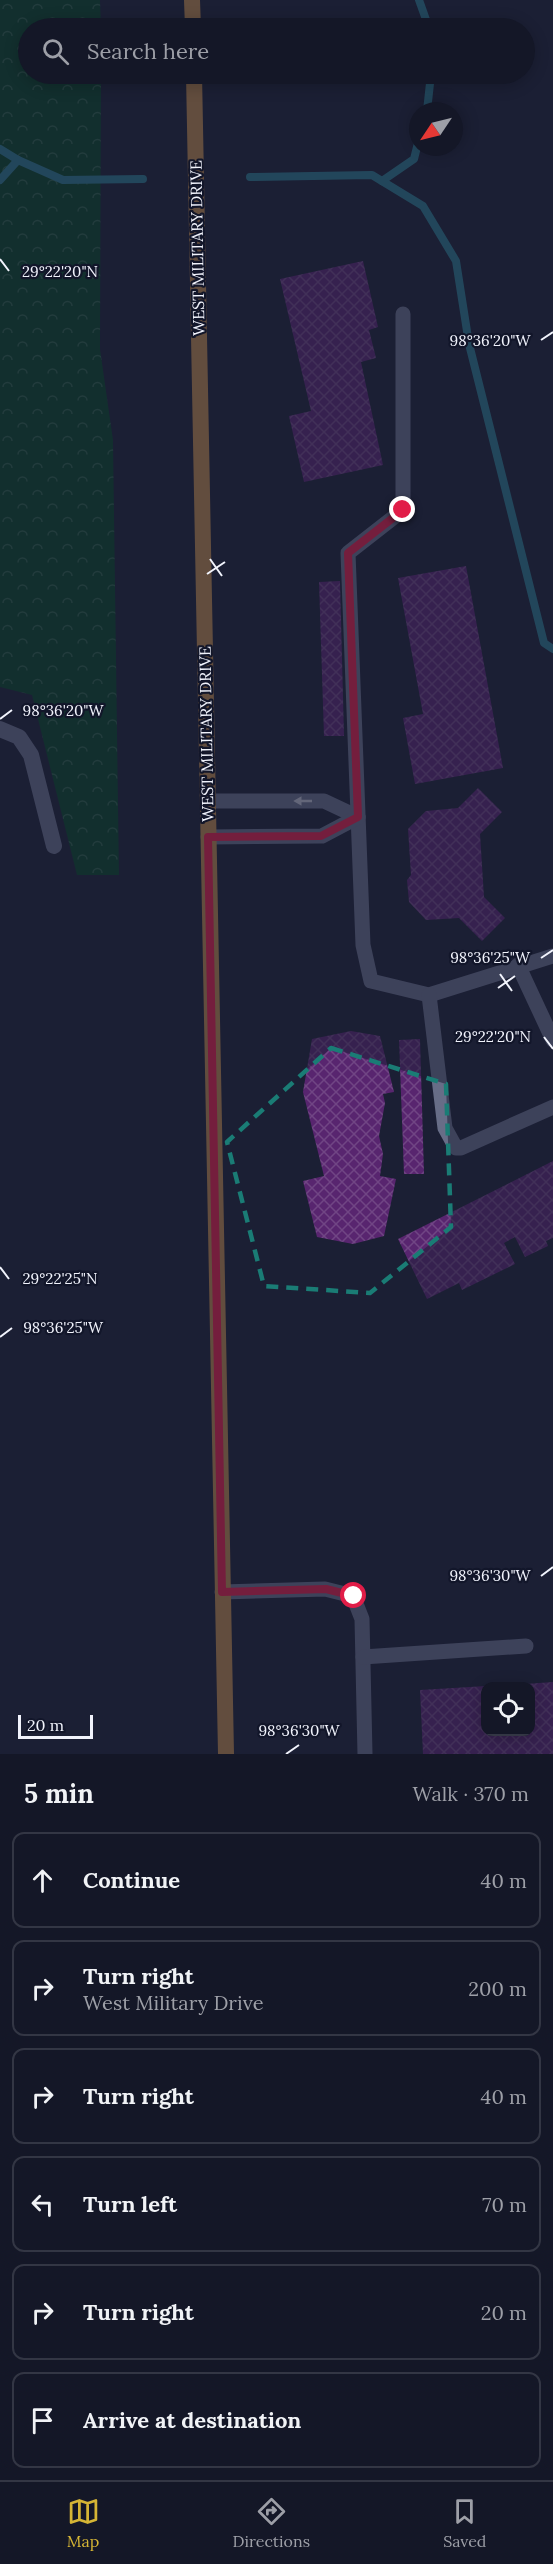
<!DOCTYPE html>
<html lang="en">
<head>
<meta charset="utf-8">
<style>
  body { margin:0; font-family:Lora,serif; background:#212433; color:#f1f3f6 }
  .controls { position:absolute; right:18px; bottom:18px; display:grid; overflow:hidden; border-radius:12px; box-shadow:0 3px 15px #0003 }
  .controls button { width:54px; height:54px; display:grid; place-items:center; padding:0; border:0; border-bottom:2px solid #333644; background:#141727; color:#f1f3f6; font:30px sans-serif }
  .compass { position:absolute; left:409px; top:102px; width:54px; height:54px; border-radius:50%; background:#141727; box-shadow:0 3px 15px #0003; rotate:235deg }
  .scale { position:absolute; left:18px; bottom:15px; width:75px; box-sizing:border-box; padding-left:6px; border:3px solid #f1f3fc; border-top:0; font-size:16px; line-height:21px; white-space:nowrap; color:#f1f3fc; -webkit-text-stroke:4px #12162a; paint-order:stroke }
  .stop { position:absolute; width:18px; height:18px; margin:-14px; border:4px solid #e11d48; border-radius:50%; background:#fff }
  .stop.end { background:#e11d48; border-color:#fff; box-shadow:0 2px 6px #0008 }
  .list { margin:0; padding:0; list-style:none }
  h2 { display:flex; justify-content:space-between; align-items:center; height:78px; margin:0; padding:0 24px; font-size:26px }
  h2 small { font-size:20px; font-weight:400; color:#9d9fa7 }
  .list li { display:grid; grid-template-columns:39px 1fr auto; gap:18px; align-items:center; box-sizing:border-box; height:96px; margin:0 12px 12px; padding:0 12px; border:2px solid #333644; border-radius:12px }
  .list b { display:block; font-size:22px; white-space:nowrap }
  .list p { margin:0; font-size:20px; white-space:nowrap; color:#9d9fa7 }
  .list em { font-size:20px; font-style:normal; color:#9d9fa7 }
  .icon { flex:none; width:33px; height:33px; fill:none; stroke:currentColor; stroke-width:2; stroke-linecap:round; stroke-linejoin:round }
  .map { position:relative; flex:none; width:553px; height:1754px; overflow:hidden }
  .search { position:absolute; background:#141727; box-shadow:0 3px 15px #0003; left:18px; right:18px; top:18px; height:66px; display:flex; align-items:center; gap:15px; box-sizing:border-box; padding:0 21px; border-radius:33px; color:#9d9fa7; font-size:22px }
  .sheet { height:726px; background:#141727 }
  nav { display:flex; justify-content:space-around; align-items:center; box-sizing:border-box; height:84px; border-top:2px solid #333644; background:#141727; font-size:16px; color:#9d9fa7 }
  nav a { display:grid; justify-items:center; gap:3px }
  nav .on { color:#d5b535 }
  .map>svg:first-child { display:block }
</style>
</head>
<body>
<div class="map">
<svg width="553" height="1754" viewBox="0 0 553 1754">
  <defs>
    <pattern id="forest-crowns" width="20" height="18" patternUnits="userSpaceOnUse" patternTransform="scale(1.5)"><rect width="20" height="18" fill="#084327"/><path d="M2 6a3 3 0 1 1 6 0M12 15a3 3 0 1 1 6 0" fill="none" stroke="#2c5f47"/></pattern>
    <pattern id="building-cross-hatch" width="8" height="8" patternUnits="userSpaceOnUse" patternTransform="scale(1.5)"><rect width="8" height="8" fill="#58256f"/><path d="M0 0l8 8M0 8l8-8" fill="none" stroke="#704584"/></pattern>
  </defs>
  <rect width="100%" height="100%" fill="#1b1f34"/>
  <!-- forest -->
  <path fill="url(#forest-crowns)" d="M0,0H100L101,28H28V74H101L100,349L113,440L119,875H77L32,695L0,687Z"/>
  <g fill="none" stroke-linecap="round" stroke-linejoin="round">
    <!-- stream -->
    <g stroke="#2c7789" stroke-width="8">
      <path d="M419,0L429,28"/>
      <path d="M427,111L431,74"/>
      <path d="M0,149L18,160L0,180"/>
      <path d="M18,160L63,180L143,179"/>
      <path d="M250,177L372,175L423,206L456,261L469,344L544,643L553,649"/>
      <path d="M382,181L414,159L418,143"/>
    </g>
  </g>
  <!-- building -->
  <g fill="url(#building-cross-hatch)">
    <path d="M363,261L378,327L369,330L376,358L361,362L383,465L304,482L289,416L311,411L280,279Z"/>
    <path d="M466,566L503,768L415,784L403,718L423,714L398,578Z"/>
    <path d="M340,581L344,736H324L319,582Z"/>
    <path d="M478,788L502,812L480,834L484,897L505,918L482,941L459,918L426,920L409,902L407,880L411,875L408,829L426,811L458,808Z"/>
    <path d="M351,1031L380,1036L394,1092L383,1094L385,1103L379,1136L383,1154L380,1176L396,1179L384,1236L353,1244L317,1237L303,1181L324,1176L303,1092L312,1039Z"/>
    <path d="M420,1039L424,1174H404L399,1040Z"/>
    <path d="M553,1161V1238L546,1241L548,1246L525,1257L515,1237L504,1243L515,1264L462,1290L459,1283L427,1299L398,1239Z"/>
    <path d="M553,1682V1754H423L420,1690L486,1686V1732H530V1686L511,1685Z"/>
  </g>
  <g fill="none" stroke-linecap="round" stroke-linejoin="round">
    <!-- service -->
    <g stroke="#676d87" stroke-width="15">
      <path d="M403,314V510L348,553L363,945L371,981L429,995L553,956"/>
      <path d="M208,801H324L358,817"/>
      <path d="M208,837L322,836L358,817"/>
      <path d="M518,965L553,1040"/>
      <path d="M429,995L445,1128L456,1148H461L553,1107"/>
      <path d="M222,1592L325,1589L353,1596L362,1619L365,1754"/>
      <path d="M363,1657L526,1646"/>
    </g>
    <!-- minor -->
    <path stroke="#676d87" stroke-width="16" d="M0,729L19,737L31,755L54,846"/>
    <!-- primary -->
    <g stroke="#b8864a" stroke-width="16">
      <path d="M192,0L193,28"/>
      <path d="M194,74L226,1754"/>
    </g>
  </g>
  <!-- one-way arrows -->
  <defs><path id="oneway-solid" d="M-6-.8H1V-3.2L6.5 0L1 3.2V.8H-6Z" transform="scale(1.5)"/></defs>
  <use fill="#babdcd" href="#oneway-solid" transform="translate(303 801) rotate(-180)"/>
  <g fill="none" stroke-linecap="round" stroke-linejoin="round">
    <!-- route -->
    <path stroke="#e11d48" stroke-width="8" d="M354,1596L326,1589L222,1592L208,837L321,836L358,817L348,553L403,510"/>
  </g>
  <!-- marked area -->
  <path d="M0 0H553V1754H0ZM331,1048L446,1084L451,1227L370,1293L264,1286L227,1142Z" fill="#1b1f34" fill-opacity=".55" fill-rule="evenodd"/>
  <path fill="none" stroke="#1a7c75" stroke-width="4.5" stroke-dasharray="12 8" stroke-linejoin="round" d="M331,1048L446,1084L451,1227L370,1293L264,1286L227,1142Z"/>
  <!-- ticks -->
  <path fill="none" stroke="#f1f3fc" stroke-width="2" d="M0,259L9,271M541,340L553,332M210,559L222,576M207,574L225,562M0,719L12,710M541,958L553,950M500,974L512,991M498,988L515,976M544,1037L553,1049M0,1267L9,1279M0,1337L12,1328M541,1576L553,1567M286,1754L299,1745"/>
  <g text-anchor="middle" stroke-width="4.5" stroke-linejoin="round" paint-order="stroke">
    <!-- street labels -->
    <g font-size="16" fill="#f1f3fc" stroke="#12162a">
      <text transform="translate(197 248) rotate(-91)" y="6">WEST MILITARY DRIVE</text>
      <text transform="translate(206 734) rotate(-91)" y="6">WEST MILITARY DRIVE</text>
    </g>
  </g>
  <g font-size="15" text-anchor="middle" fill="#f1f3fc" stroke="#12162a" stroke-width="4.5" stroke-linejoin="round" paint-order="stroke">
    <text x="60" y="277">29°22'20"N</text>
    <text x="490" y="346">98°36'20"W</text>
    <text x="63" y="716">98°36'20"W</text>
    <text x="490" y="963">98°36'25"W</text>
    <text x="493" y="1042">29°22'20"N</text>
    <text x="60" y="1284">29°22'25"N</text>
    <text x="63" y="1333">98°36'25"W</text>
    <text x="490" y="1581">98°36'30"W</text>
    <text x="299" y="1736">98°36'30"W</text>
  </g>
</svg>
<div class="controls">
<button><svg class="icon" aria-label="locate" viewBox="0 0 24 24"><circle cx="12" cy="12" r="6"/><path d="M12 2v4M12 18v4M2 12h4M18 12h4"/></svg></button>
</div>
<svg class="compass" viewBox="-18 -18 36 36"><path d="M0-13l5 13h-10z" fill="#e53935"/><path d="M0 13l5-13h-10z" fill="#9d9fa7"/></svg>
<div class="scale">20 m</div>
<div class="stop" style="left:354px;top:1596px"></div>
<div class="stop end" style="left:403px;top:510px"></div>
<div class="search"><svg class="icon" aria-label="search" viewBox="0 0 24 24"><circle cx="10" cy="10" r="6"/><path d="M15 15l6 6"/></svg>Search here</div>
</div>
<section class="sheet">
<h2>5 min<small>Walk · 370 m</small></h2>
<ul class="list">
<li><svg class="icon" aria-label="ahead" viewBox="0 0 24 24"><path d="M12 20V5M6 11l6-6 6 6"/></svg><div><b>Continue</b></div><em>40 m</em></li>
<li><svg class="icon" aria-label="right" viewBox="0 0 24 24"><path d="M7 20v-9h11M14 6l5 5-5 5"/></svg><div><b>Turn right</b><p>West Military Drive</p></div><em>200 m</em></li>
<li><svg class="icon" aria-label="right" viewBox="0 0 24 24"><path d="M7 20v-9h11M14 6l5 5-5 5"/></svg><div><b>Turn right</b></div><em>40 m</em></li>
<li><svg class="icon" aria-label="left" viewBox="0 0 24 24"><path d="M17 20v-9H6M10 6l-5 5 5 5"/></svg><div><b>Turn left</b></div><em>70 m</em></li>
<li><svg class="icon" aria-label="right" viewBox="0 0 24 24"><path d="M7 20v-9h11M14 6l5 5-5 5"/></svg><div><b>Turn right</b></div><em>20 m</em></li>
<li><svg class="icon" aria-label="arrive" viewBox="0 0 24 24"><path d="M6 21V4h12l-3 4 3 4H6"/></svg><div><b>Arrive at destination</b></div></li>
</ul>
</section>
<nav>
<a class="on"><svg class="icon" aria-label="map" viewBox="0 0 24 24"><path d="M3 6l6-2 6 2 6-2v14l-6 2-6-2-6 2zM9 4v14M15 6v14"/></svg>Map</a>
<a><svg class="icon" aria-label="directions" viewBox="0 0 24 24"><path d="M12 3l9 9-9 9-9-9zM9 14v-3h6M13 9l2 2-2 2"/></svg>Directions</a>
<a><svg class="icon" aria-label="saved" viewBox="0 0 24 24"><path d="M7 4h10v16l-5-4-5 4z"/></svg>Saved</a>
</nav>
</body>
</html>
